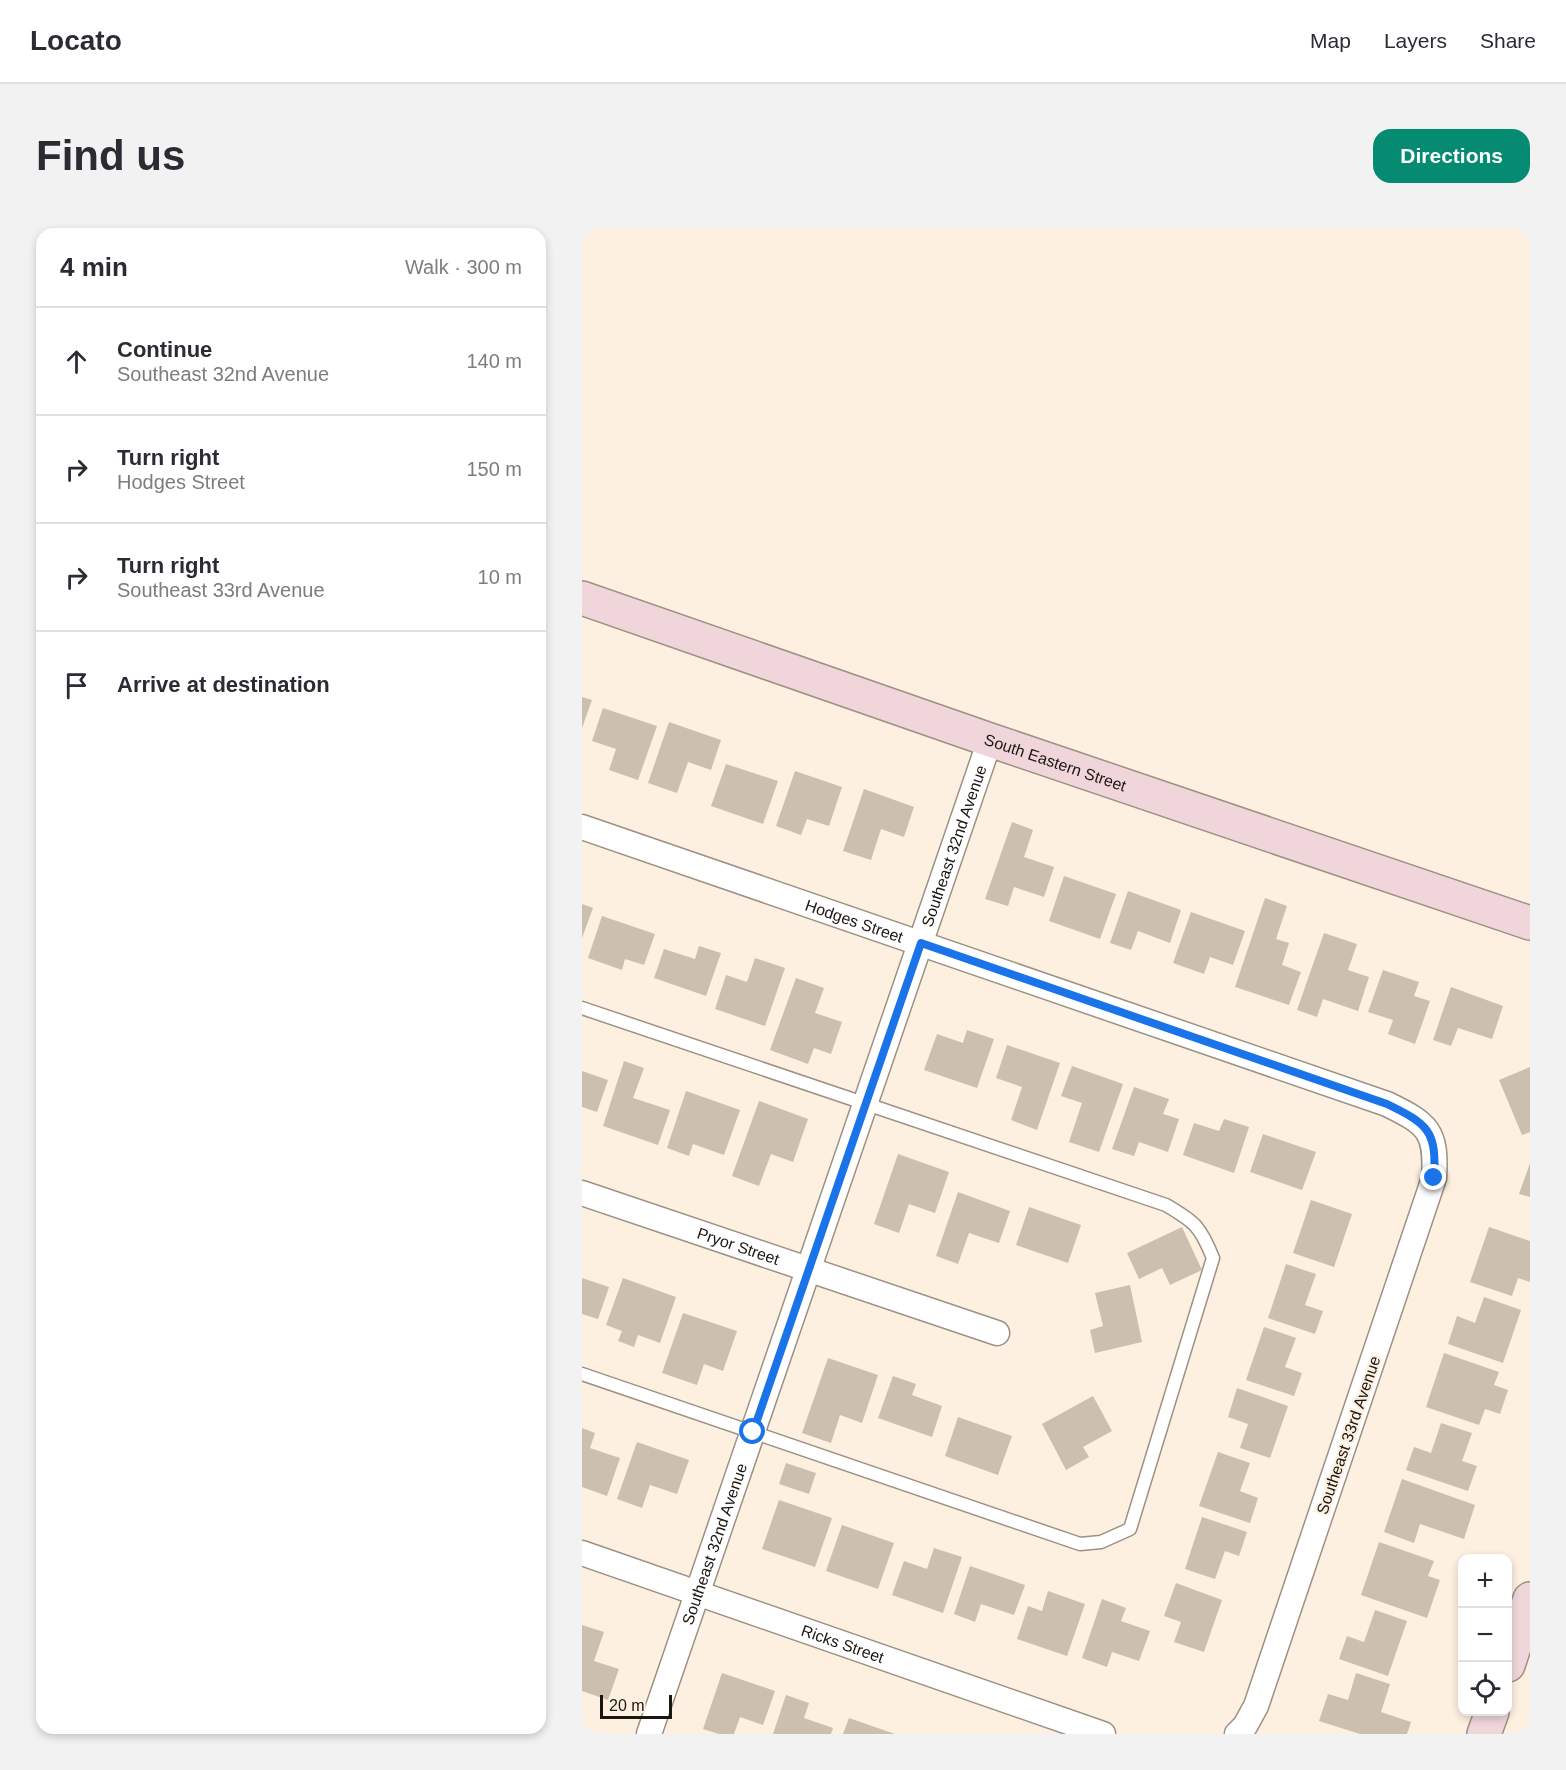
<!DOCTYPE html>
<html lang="en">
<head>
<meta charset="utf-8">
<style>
  body { margin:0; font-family:Helvetica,sans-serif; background:#f2f2f3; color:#2b2b33 }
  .controls { position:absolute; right:18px; bottom:18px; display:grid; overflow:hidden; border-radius:12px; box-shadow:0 3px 9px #0003 }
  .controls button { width:54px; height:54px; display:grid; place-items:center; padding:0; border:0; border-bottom:2px solid #e1e1e2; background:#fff; color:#2b2b33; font:30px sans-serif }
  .scale { position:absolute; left:18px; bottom:15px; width:72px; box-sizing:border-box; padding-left:6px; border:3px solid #1a1611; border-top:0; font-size:16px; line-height:21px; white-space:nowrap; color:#1a1611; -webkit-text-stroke:4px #fdf0e1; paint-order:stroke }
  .stop { position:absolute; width:18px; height:18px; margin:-14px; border:4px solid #1a73e8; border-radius:50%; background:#fff }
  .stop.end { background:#1a73e8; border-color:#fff; box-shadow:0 2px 6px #0008 }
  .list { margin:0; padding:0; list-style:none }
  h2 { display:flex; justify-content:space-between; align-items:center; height:78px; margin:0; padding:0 24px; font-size:26px }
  h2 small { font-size:20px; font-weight:400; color:#7c7c81 }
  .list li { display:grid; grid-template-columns:39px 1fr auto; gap:18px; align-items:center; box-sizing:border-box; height:108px; padding:0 24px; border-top:2px solid #e1e1e2 }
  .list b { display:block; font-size:22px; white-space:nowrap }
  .list p { margin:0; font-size:20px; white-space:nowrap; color:#7c7c81 }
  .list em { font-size:20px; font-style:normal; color:#7c7c81 }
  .icon { flex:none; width:33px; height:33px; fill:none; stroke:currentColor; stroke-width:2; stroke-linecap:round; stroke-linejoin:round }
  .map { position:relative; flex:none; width:948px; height:1506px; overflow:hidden; border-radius:18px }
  header { display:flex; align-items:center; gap:36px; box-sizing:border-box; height:84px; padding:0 30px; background:#fff; border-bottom:2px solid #e1e1e2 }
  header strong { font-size:28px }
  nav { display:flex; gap:33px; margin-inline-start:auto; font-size:21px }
  .intro { display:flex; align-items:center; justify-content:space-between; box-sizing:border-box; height:144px; padding:0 36px }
  h1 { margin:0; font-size:42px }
  .button { padding:15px 27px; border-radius:18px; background:#058b71; color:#fff; font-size:21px; font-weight:700 }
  main { display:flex; gap:36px; padding:0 36px }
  aside { flex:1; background:#fff; border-radius:18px; box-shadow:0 3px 9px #0003 }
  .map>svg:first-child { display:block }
</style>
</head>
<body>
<header>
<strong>Locato</strong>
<nav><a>Map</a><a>Layers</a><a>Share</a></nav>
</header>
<div class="intro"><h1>Find us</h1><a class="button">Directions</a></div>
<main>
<aside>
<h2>4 min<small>Walk · 300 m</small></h2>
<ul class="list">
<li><svg class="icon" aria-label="ahead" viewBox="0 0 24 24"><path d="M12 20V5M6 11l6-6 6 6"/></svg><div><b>Continue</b><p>Southeast 32nd Avenue</p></div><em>140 m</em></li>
<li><svg class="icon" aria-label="right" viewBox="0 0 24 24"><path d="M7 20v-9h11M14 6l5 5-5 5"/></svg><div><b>Turn right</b><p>Hodges Street</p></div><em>150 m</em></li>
<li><svg class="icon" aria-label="right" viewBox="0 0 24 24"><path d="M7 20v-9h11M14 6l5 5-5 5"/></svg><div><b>Turn right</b><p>Southeast 33rd Avenue</p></div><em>10 m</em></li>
<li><svg class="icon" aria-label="arrive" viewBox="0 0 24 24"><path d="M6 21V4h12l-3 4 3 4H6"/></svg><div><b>Arrive at destination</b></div></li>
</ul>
</aside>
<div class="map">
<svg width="948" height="1506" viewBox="0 0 948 1506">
  <rect width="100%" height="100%" fill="#fdf0e1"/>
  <!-- building -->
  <g fill="#cbbfb0">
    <path d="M0,469L10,472L0,500Z"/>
    <path d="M21,480L75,498L56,552L27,542L34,521L10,513Z"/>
    <path d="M87,494L139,512L129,542L106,534L95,565L66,555Z"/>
    <path d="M144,536L196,553L181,596L129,578Z"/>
    <path d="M213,543L260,559L247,598L225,591L219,607L194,598Z"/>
    <path d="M282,561L332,579L322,609L299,601L289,632L261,623Z"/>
    <path d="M430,594L451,602L442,629L472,639L462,669L432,659L426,678L403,671Z"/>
    <path d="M482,648L534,666L518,711L467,693Z"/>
    <path d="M546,663L599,682L588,715L556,703L549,722L528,715Z"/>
    <path d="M683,670L705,678L694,711L707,715L700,737L719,744L707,777L653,759Z"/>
    <path d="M0,676L11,680L0,710Z"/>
    <path d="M609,684L663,703L651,737L628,729L622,746L591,735Z"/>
    <path d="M20,688L73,706L62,737L43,731L40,742L6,730Z"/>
    <path d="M742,705L775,716L766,742L787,749L776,783L741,771L735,789L715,782Z"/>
    <path d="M117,718L139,725L124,768L72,750L82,721L113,731Z"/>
    <path d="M173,730L203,740L183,798L133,781L144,747L165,754Z"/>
    <path d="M801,742L837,754L832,768L848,773L833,816L806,806L811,792L786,784Z"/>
    <path d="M214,750L242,760L233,785L260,794L249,826L232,820L226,836L188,822Z"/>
    <path d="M869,759L921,778L910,811L876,800L869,818L851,812Z"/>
    <path d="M385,802L412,811L395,860L342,842L355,806L381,815Z"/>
    <path d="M425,817L478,835L455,902L429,892L440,859L414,850Z"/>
    <path d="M42,833L62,840L51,870L88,882L76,917L21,898Z"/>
    <path d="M490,838L541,856L517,924L487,914L500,875L479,868Z"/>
    <path d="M948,839V904L940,907L917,852Z"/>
    <path d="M0,843L26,852L15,884L0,879Z"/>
    <path d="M552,859L587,871L581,886L597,891L586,924L557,914L552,928L530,921Z"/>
    <path d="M104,863L158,882L142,927L111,916L107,928L85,920Z"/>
    <path d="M177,873L226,891L211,934L189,926L177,958L150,948Z"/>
    <path d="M642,891L667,899L652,945L601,927L612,895L637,903Z"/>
    <path d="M681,906L734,924L720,962L668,944Z"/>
    <path d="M316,926L367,944L353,985L327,976L317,1005L292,996Z"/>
    <path d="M948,935V969L937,966Z"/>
    <path d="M376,964L428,983L417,1015L387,1005L376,1036L354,1028Z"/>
    <path d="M729,972L770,986L752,1039L711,1025Z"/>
    <path d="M447,979L499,997L486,1035L434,1017Z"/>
    <path d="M600,999L620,1042L588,1057L580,1040L557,1051L545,1025Z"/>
    <path d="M907,999L948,1013V1054L936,1050L930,1068L888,1054Z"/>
    <path d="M704,1036L734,1046L723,1077L741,1083L733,1106L686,1090Z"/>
    <path d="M0,1050L27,1059L16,1091L0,1086Z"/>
    <path d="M41,1050L94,1069L78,1115L56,1107L52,1119L36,1113L40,1103L24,1097Z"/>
    <path d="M548,1057L560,1114L513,1125L508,1102L521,1098L513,1065Z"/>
    <path d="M902,1069L939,1082L921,1135L866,1116L875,1088L893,1095Z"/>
    <path d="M101,1085L155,1103L141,1143L122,1136L115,1157L80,1145Z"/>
    <path d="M682,1099L714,1110L703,1139L720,1145L712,1168L664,1152Z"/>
    <path d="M862,1125L917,1144L912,1157L926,1162L918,1186L903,1181L897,1197L844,1179Z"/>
    <path d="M246,1130L296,1147L280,1195L258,1187L249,1215L220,1205Z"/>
    <path d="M311,1148L334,1156L330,1167L360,1178L350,1209L296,1190Z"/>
    <path d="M655,1160L706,1178L688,1230L658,1220L666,1196L646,1189Z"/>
    <path d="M511,1168L530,1203L501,1219L507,1229L484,1242L460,1196Z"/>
    <path d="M376,1189L430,1208L416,1247L363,1228Z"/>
    <path d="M859,1195L890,1205L880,1233L895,1238L886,1263L824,1242L832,1219L849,1225Z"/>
    <path d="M0,1200L13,1205L8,1220L38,1230L25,1268L0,1259Z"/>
    <path d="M55,1214L107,1232L95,1266L68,1257L60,1280L35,1271Z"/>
    <path d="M636,1224L668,1235L658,1263L676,1270L668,1295L617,1278Z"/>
    <path d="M204,1235L234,1245L227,1266L197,1256Z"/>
    <path d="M820,1251L893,1277L882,1311L838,1296L832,1315L802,1304Z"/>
    <path d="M197,1272L250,1290L233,1339L180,1321Z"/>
    <path d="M620,1289L665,1304L657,1328L643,1323L633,1351L603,1341Z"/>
    <path d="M260,1297L312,1315L296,1361L244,1343Z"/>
    <path d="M797,1314L852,1333L846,1348L858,1352L845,1390L779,1367Z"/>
    <path d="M352,1320L380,1329L361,1385L310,1367L322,1333L345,1341Z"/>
    <path d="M388,1338L443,1357L432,1387L399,1376L393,1394L372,1386Z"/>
    <path d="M594,1355L640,1372L622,1424L592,1414L599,1394L582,1388Z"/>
    <path d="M466,1363L503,1376L485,1428L435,1411L446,1378L460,1383Z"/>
    <path d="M520,1371L544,1380L539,1393L568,1403L557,1433L530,1424L525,1439L500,1430Z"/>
    <path d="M793,1382L825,1393L806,1448L757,1431L765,1408L782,1414Z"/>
    <path d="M0,1397L22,1404L12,1433L37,1441L26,1472L0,1463Z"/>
    <path d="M140,1445L193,1463L181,1497L158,1489L152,1506H137L121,1501Z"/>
    <path d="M774,1445L808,1456L799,1484L829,1494L825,1506H778L737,1493L746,1466L766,1472Z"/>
    <path d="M204,1467L227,1475L222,1490L251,1500L249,1506H191Z"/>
    <path d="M267,1490L313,1506H261Z"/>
  </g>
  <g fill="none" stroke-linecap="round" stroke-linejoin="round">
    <!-- service casing -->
    <g stroke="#9c9183" stroke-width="15">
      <path id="service" d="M0,780L584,977C613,994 618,998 631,1030L548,1301L519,1314L498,1316L0,1146"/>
    </g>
    <!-- minor casing -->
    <g stroke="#9c9183" stroke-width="27">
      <g id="minor">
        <path id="s1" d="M0,599L805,876C846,896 855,903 852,950L674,1478L663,1498L655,1506"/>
        <path id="s2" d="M0,965L415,1105"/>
        <path id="s3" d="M0,1325L521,1506"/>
        <path id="s4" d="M67,1506L408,512"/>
      </g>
    </g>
    <!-- secondary casing -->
    <g stroke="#9c9183" stroke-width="36">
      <g id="secondary">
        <path id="s5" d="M0,370L408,512L948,695"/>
        <path d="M926,1437L948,1371"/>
        <path d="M902,1506L910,1484"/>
      </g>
    </g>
    <!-- service -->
    <use href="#service" stroke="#fff" stroke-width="12"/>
    <!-- minor -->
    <use href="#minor" stroke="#fff" stroke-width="24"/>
    <!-- secondary -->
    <use href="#secondary" stroke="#f0d6da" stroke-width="33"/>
  </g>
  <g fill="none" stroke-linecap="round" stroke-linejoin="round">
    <!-- route -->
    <path stroke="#1a73e8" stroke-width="8" d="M171,1204L339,715L805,876C846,896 855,903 852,950"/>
  </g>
  <g text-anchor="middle" stroke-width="4.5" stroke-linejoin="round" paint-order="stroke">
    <!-- street labels -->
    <g font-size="16" fill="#1a1611" stroke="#fdf0e1">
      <text dy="6" stroke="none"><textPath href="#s5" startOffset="501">South Eastern Street</textPath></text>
      <text dy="6" stroke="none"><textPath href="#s4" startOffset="939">Southeast 32nd Avenue</textPath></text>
      <text dy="6" stroke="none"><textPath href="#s1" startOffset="288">Hodges Street</textPath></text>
      <text dy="6" stroke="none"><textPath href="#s2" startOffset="165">Pryor Street</textPath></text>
      <text transform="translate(766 1207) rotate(-71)" y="6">Southeast 33rd Avenue</text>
      <text dy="6" stroke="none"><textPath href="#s4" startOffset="201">Southeast 32nd Avenue</textPath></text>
      <text dy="6" stroke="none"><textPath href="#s3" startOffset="276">Ricks Street</textPath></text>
    </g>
  </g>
</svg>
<div class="controls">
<button>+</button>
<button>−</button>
<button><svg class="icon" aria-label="locate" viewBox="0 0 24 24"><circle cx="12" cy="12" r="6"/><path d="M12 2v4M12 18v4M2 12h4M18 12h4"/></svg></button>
</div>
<div class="scale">20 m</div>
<div class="stop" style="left:171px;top:1204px"></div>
<div class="stop end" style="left:852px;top:950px"></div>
</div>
</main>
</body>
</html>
